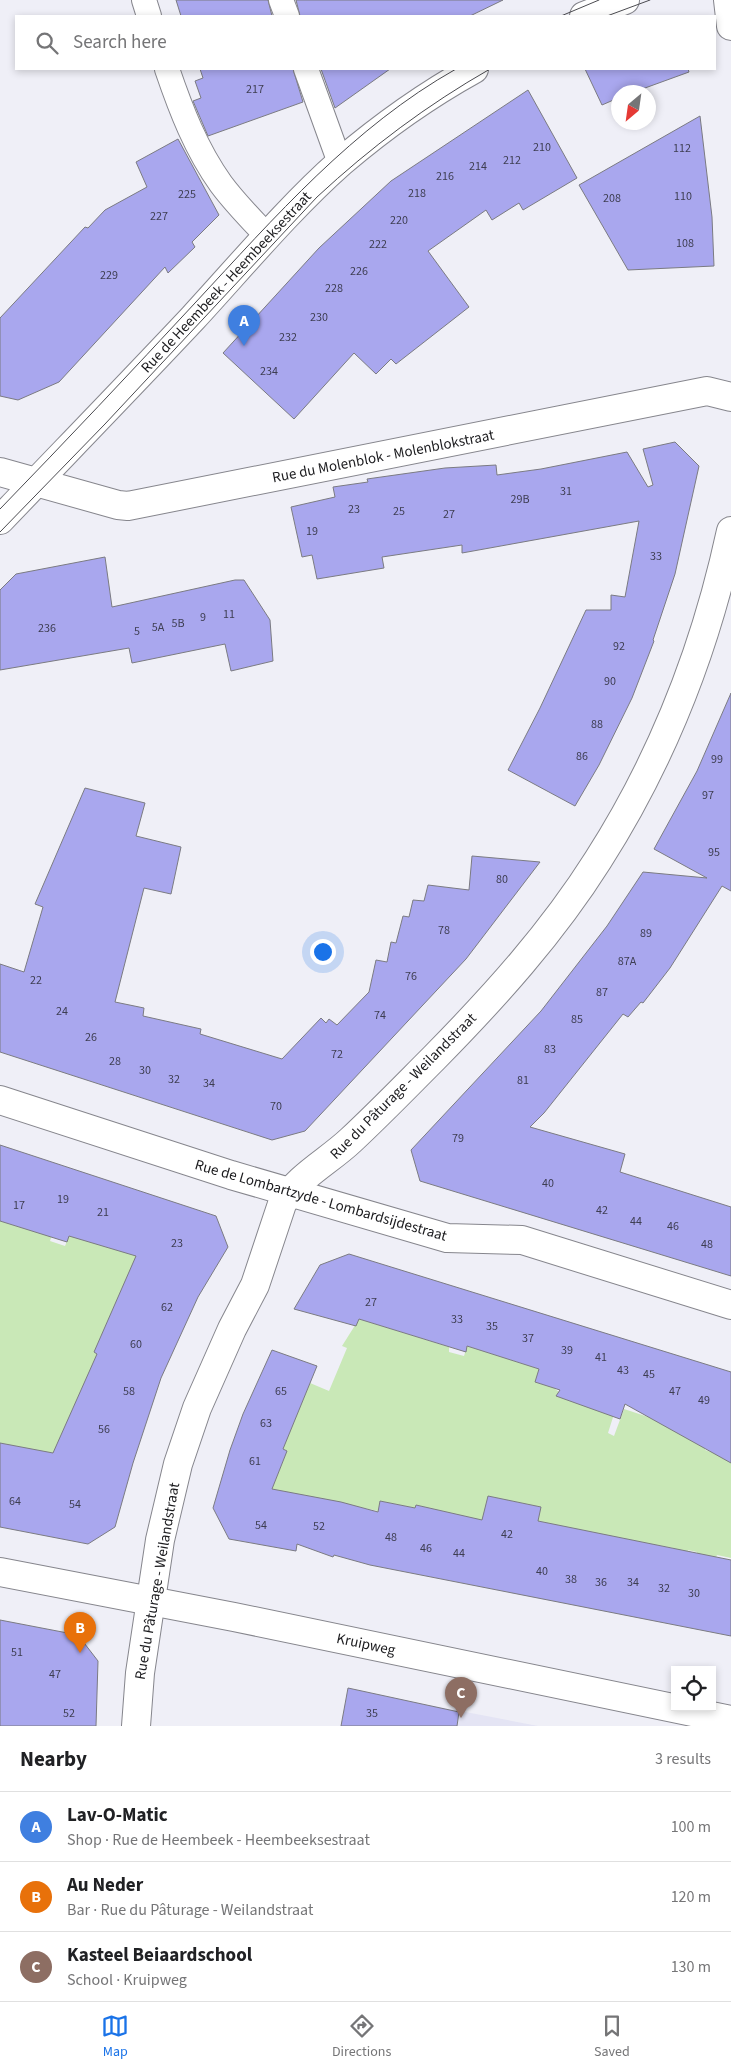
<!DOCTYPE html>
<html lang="en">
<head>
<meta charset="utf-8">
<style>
  body { margin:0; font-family:"Source Sans 3",sans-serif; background:#f2f2f2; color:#202124 }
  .controls { position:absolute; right:15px; bottom:15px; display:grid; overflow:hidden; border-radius:0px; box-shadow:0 2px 8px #0003 }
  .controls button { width:45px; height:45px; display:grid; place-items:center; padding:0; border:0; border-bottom:1px solid #e0e0e0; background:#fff; color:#202124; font:25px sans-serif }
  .compass { position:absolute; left:611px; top:85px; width:45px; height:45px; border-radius:50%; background:#fff; box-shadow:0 2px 8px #0003; rotate:209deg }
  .you { position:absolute; left:322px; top:951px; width:18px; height:18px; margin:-12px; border:4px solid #fff; border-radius:50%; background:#1a73e8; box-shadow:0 0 0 8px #1a73e833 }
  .badge { display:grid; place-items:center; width:32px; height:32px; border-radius:50%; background:#1a73e8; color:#fff; font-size:16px; font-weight:700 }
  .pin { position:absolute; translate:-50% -41px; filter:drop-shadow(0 1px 2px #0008) }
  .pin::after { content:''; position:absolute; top:26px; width:18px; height:15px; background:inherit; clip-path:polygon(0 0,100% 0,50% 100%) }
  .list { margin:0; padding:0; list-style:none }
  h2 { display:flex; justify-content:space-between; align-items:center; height:65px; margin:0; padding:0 20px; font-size:21px }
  h2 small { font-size:16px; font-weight:400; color:#757577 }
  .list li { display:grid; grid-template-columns:32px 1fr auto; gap:15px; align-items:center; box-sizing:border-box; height:70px; padding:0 20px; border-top:1px solid #e0e0e0 }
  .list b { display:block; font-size:19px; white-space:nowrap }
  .list p { margin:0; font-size:16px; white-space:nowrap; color:#757577 }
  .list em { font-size:16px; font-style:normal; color:#757577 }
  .icon { flex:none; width:28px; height:28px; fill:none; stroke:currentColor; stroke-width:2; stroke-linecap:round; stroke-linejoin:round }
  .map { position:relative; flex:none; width:731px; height:1726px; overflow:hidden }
  .search { position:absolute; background:#fff; box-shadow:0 2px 8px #0003; left:15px; right:15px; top:15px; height:55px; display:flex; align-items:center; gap:12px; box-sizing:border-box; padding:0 18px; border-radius:0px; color:#757577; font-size:19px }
  .sheet { height:275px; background:#fff }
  nav { display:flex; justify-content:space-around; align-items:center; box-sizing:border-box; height:70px; border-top:1px solid #e0e0e0; background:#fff; font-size:14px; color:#757577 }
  nav a { display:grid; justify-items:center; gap:2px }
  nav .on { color:#1a73e8 }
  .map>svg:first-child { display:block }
</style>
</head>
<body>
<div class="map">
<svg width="731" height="1726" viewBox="0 0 731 1726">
  <rect width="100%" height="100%" fill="#efeff7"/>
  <!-- built -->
  <path fill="#e4e4f4" d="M429,1705L538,1726H425Z"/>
  <!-- green -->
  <g fill="#c9e8b7">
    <path d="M0,1221L30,1230L54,1229L50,1241L65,1246L70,1234L113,1249L165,1256L107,1358L65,1481L0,1443Z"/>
    <path d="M359,1319L449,1347V1352L464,1356L467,1346L539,1369L535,1382L554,1388L559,1392L556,1396L614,1414L608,1433L614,1436L624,1409L709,1437L705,1450L727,1457L731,1454V1558L717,1555L715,1561L696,1558L697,1552L688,1550L686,1558L673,1548L657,1545L533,1547L540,1507L488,1496L482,1521L416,1505L415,1508L380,1501L378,1511L272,1489L287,1451L282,1448L310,1383L329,1391L347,1348L342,1346Z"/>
  </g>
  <!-- building -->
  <g fill="#a9a7ee" stroke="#7b7b82">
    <path d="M176,0H268L272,16H181Z"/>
    <path d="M296,0H503L470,16H300Z"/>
    <path d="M200,69H293L303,102L208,136L193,101L201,98L195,81L203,78Z"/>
    <path d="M321,69H390L335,108Z"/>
    <path d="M585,69H688L689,72L634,92H618V98L602,105Z"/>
    <path d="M528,90L577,178L523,210L519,203L492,220L486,210L428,251L469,307L396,364L391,359L376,374L354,353L294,419L223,353L319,248L391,181Z"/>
    <path d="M700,116L712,217L714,266L628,270L579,185Z"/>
    <path d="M178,139L219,215L192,242L195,247L168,273L165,267L59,382L18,400L0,396V318L85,227L88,228L105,210L147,187L136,162Z"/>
    <path d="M675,442L699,466L675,574L653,640L654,641L632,698L599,765L575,806L508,770L540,708L586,610H611V595L625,597L639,521L462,553V545L382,557L384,568L317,579L312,555L302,557L291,507L335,497L333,487L368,482L367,479L445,468L496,465L497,475L541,469L627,452L648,487L653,485L643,449Z"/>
    <path d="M105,557L112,607L235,580H244L270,620L273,661L231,671L225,644L132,663L129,648L0,670V590L16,574Z"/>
    <path d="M731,693V891L722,886L670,968L643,1003L641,1002L628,1017L623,1014L544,1113L530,1127L625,1154L620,1172L731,1207V1276L420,1181L411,1150L541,1011L607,926L643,872L707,878L654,849L697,771Z"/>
    <path d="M85,788L145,803L136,836L181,847L171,894L144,888L115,1002L144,1008L143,1016L201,1029L200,1034L282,1059L321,1018L326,1023L329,1019L337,1025L369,992L376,960L387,962L391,942L396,943L403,916L409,917L413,900L424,901L428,885L469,890L472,856L540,862L466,959L305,1131L272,1140L0,1052V964L24,972L43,907L35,904Z"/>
    <path d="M0,1145L216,1216L228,1247L198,1297L161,1378L133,1463L115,1527L88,1544L0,1527V1443L53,1453L97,1354L94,1352L136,1256L69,1236L67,1242L0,1221Z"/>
    <path d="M349,1254L731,1372V1463L625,1404L620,1419L556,1396L560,1390L535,1382L539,1369L467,1346L466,1352L359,1319L356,1326L294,1309L320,1265Z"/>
    <path d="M272,1350L317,1366L283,1449L287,1451L272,1489L341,1502L378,1512L380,1501L415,1508L416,1505L482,1520L488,1496L541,1507L538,1521L731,1560V1636L370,1565L334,1555L333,1557L297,1544L296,1551L229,1539L213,1508L230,1450L243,1414Z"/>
    <path d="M0,1620L78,1635L98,1661L96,1726H0Z"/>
    <path d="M348,1688L459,1712L457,1726H341Z"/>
  </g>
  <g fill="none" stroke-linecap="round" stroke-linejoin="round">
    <!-- lane casing -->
    <g stroke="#86868d" stroke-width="26">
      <g id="lane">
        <path d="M144,0L149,16"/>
        <path d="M281,0L287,16"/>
        <path d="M167,69C181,110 196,149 221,184C235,203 252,220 268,237"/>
        <path d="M306,69L340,163"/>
      </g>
    </g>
    <!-- street casing -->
    <g stroke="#86868d" stroke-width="30">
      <g id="street">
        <path d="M584,16L625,0"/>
        <path d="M0,472L118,505L128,506L707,391L731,397"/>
        <path d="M0,520C64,453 129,386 193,318C240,267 289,208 341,162C382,127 427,95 474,69"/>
        <path d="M0,1100L231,1175L447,1238L522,1240L731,1305"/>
        <path d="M0,1572L234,1617L731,1720"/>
      </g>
    </g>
    <!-- secondary casing -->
    <g stroke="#86868d" stroke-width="30">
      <g id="secondary">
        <path d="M728,0L731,26"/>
        <path d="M136,1726L140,1673L160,1540L178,1464L197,1408L232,1329L255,1285L282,1204C297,1177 329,1161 351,1140C380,1113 407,1085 434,1058C494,997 552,933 598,860C662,760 706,647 731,531"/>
      </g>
    </g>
    <!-- lane -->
    <use href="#lane" stroke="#fff" stroke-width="24"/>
    <!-- street -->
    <use href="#street" stroke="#fff" stroke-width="28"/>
    <!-- secondary -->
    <use href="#secondary" stroke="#fff" stroke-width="28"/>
    <!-- tram -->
    <g stroke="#4b4b50" stroke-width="1">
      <path d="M561,16L599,0"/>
      <path d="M607,16L650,0"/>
      <path d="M0,509C66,441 131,372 195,303C275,217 353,127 456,69"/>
      <path d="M0,532L105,424L317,197C371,147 427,105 490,69"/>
    </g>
  </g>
  <g text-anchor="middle" stroke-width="4" stroke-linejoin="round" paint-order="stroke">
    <!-- number labels -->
    <g font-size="12" fill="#3e3e52">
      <text x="255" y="93">217</text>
      <text x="542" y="151">210</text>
      <text x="682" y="152">112</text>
      <text x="512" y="164">212</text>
      <text x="478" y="170">214</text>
      <text x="445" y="180">216</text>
      <text x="417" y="197">218</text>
      <text x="187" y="198">225</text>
      <text x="683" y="200">110</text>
      <text x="612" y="202">208</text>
      <text x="159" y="220">227</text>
      <text x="399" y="224">220</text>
      <text x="685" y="247">108</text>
      <text x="378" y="248">222</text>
      <text x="359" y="275">226</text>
      <text x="109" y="279">229</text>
      <text x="334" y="292">228</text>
      <text x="319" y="321">230</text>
      <text x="288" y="341">232</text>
      <text x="269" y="375">234</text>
      <text x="566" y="495">31</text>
      <text x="520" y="503">29B</text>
      <text x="354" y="513">23</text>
      <text x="399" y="515">25</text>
      <text x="449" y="518">27</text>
      <text x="312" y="535">19</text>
      <text x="656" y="560">33</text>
      <text x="229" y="618">11</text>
      <text x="203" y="621">9</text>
      <text x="178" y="627">5B</text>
      <text x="158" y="631">5A</text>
      <text x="47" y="632">236</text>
      <text x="137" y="635">5</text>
      <text x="619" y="650">92</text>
      <text x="610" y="685">90</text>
      <text x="597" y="728">88</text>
      <text x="582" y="760">86</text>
      <text x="717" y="763">99</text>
      <text x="708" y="799">97</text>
      <text x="714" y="856">95</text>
      <text x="502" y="883">80</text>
      <text x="444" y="934">78</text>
      <text x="646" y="937">89</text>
      <text x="627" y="965">87A</text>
      <text x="411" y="980">76</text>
      <text x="36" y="984">22</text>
      <text x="602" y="996">87</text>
      <text x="62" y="1015">24</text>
      <text x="380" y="1019">74</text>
      <text x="577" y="1023">85</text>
      <text x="91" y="1041">26</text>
      <text x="550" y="1053">83</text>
      <text x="337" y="1058">72</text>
      <text x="115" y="1065">28</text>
      <text x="145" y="1074">30</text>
      <text x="174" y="1083">32</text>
      <text x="523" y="1084">81</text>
      <text x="209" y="1087">34</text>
      <text x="276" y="1110">70</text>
      <text x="458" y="1142">79</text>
      <text x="548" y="1187">40</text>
      <text x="63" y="1203">19</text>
      <text x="19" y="1209">17</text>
      <text x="602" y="1214">42</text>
      <text x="103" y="1216">21</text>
      <text x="636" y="1225">44</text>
      <text x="673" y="1230">46</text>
      <text x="177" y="1247">23</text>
      <text x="707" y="1248">48</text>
      <text x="371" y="1306">27</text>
      <text x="167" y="1311">62</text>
      <text x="457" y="1323">33</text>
      <text x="492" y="1330">35</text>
      <text x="528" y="1342">37</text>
      <text x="136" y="1348">60</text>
      <text x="567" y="1354">39</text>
      <text x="601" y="1361">41</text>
      <text x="623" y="1374">43</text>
      <text x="649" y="1378">45</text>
      <text x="129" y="1395">58</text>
      <text x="281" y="1395">65</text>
      <text x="675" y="1395">47</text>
      <text x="704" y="1404">49</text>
      <text x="266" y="1427">63</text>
      <text x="104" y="1433">56</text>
      <text x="255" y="1465">61</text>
      <text x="15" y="1505">64</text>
      <text x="75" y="1508">54</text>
      <text x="261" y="1529">54</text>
      <text x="319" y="1530">52</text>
      <text x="507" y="1538">42</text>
      <text x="391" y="1541">48</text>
      <text x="426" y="1552">46</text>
      <text x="459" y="1557">44</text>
      <text x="542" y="1575">40</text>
      <text x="571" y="1583">38</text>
      <text x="601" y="1586">36</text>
      <text x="633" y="1586">34</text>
      <text x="664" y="1592">32</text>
      <text x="694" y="1597">30</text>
      <text x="17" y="1656">51</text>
      <text x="55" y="1678">47</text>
      <text x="69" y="1717">52</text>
      <text x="372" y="1717">35</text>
    </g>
    <!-- street labels -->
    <g font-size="15" fill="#1b1b1e" stroke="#fff">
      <text transform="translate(226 282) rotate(-47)" y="5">Rue de Heembeek - Heembeeksestraat</text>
      <text transform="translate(383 456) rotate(-11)" y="5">Rue du Molenblok - Molenblokstraat</text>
      <text transform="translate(403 1086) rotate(-45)" y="5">Rue du Pâturage - Weilandstraat</text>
      <text transform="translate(321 1200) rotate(16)" y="5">Rue de Lombartzyde - Lombardsijdestraat</text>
      <text transform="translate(157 1581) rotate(-80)" y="5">Rue du Pâturage - Weilandstraat</text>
      <text transform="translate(366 1644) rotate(12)" y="5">Kruipweg</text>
    </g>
  </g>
</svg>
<div class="controls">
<button><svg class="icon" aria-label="locate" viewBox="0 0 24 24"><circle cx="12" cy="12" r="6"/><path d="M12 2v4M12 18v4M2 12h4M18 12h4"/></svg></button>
</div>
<svg class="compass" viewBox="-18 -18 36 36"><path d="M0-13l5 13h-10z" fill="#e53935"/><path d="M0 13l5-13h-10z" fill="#757577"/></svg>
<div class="you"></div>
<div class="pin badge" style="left:244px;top:346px;background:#3f7fe0">A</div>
<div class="pin badge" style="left:80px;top:1653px;background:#e8710a">B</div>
<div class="pin badge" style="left:461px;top:1718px;background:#8d6e63">C</div>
<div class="search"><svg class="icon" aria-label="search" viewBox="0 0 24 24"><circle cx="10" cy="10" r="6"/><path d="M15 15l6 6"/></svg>Search here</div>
</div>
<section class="sheet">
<h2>Nearby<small>3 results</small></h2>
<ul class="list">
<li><span class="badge" style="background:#3f7fe0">A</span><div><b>Lav-O-Matic</b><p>Shop · Rue de Heembeek - Heembeeksestraat</p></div><em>100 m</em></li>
<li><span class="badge" style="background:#e8710a">B</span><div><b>Au Neder</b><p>Bar · Rue du Pâturage - Weilandstraat</p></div><em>120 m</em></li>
<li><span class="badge" style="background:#8d6e63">C</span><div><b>Kasteel Beiaardschool</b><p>School · Kruipweg</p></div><em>130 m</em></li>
</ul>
</section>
<nav>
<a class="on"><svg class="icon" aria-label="map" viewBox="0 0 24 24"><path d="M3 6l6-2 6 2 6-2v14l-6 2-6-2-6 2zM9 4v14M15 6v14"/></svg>Map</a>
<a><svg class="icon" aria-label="directions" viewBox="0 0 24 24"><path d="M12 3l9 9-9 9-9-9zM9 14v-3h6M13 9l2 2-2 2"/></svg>Directions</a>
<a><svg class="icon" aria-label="saved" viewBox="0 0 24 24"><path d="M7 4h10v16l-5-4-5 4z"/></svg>Saved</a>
</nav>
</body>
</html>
